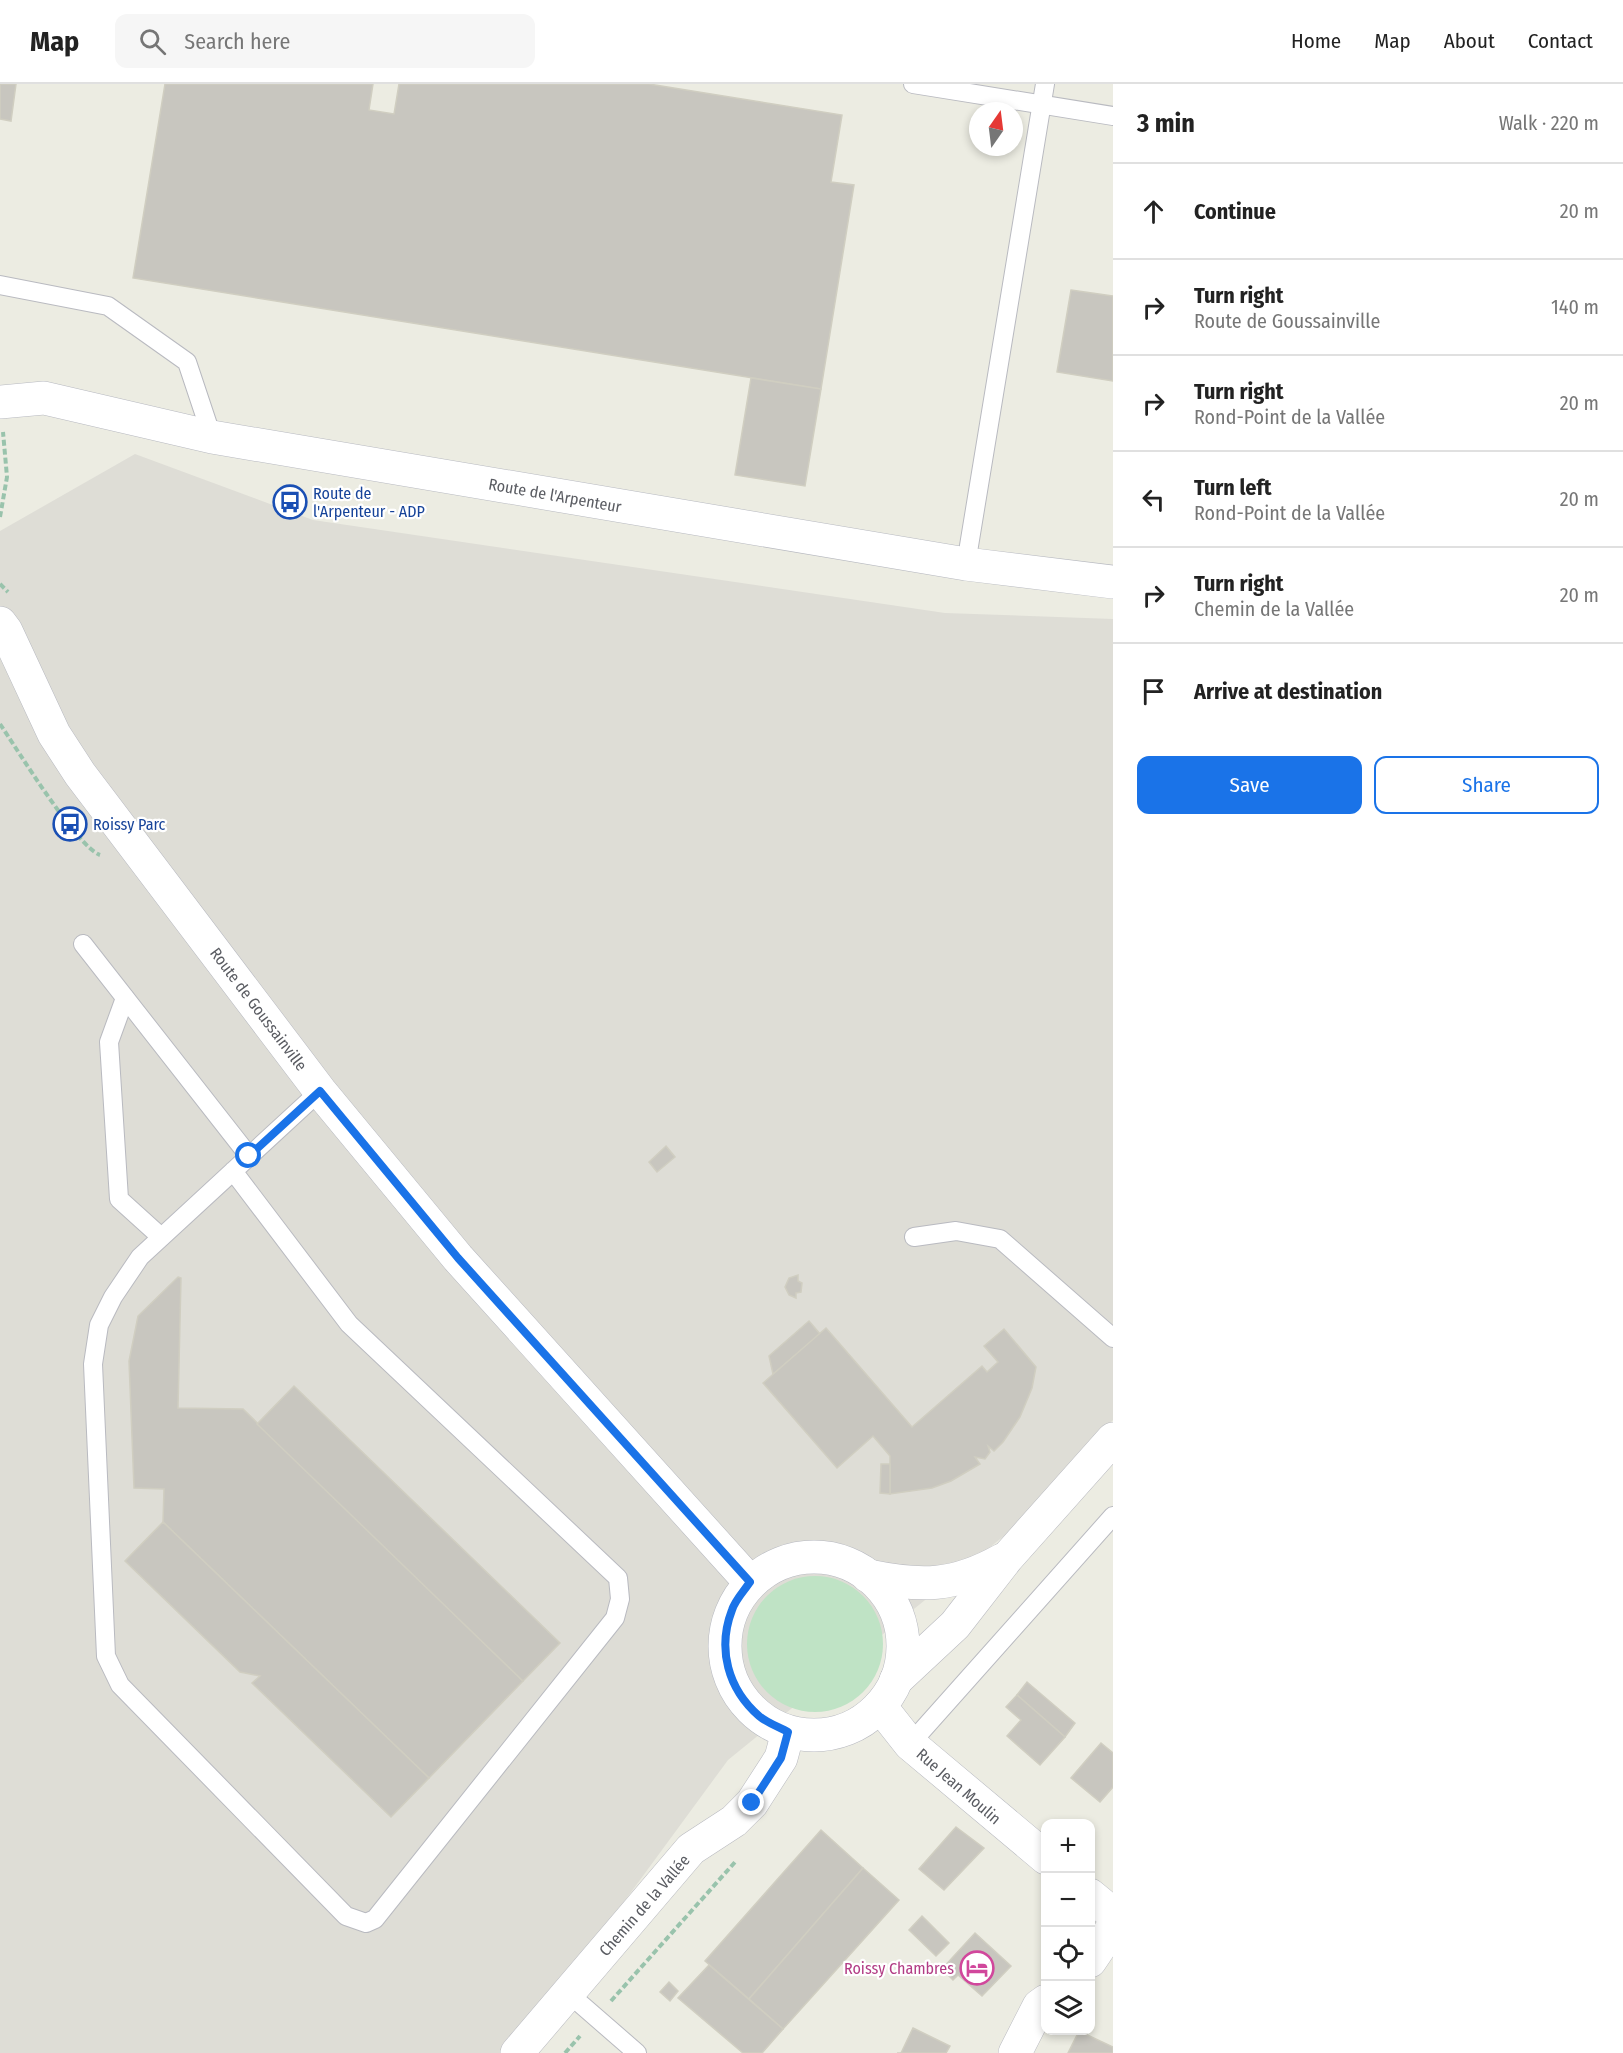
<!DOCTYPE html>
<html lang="en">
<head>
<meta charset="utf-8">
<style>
  body { margin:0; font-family:"Fira Sans Condensed",sans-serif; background:#f6f6f6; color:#222 }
  .controls { position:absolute; right:18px; bottom:18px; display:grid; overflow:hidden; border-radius:12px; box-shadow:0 3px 9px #0003 }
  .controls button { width:54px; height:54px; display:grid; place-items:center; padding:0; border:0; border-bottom:2px solid #e0e0e0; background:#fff; color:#222; font:30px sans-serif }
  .compass { position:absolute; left:969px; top:18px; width:54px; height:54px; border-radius:50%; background:#fff; box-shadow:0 3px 9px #0003; rotate:14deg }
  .stop { position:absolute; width:18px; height:18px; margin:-14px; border:4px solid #1a73e8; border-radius:50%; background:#fff }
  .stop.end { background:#1a73e8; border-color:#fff; box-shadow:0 2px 6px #0008 }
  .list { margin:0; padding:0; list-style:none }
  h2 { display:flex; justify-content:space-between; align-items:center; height:78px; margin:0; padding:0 24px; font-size:26px }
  h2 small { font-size:20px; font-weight:400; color:#767676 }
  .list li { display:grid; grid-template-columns:39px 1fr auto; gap:18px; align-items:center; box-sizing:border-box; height:96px; padding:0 24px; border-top:2px solid #e0e0e0 }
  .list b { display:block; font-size:22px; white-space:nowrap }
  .list p { margin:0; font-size:20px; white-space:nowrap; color:#767676 }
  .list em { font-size:20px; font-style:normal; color:#767676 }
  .actions { display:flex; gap:12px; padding:18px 24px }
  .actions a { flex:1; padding:14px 0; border:2px solid #1a73e8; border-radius:12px; text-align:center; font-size:21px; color:#1a73e8 }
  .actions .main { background:#1a73e8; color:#fff }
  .icon { flex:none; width:33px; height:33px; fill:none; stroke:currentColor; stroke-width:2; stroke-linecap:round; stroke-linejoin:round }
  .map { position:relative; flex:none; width:1113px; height:1969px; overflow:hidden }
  header { display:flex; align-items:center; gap:36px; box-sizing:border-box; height:84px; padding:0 30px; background:#fff; border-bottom:2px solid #e0e0e0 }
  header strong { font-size:28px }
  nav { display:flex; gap:33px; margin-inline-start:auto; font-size:21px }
  .search { width:420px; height:54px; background:#f6f6f6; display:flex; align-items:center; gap:15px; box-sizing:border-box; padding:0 21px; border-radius:12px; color:#767676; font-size:22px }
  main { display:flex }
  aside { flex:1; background:#fff }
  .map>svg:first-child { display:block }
</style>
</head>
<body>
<header>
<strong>Map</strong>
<div class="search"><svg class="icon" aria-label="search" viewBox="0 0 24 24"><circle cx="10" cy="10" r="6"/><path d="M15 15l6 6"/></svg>Search here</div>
<nav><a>Home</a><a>Map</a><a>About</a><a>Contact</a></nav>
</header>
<main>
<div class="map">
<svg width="1113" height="1969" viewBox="0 0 1113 1969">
  <rect width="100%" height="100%" fill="#ecece2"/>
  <!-- industrial -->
  <path fill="#deddd6" d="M135,370L313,436L945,529L1113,535V1336L1005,1451L728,1676L513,1969H0V447Z"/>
  <!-- grass -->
  <circle fill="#bfe3c5" cx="815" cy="1560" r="68"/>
  <!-- building -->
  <g fill="#c8c6bf" stroke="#d0cec1" stroke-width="1.5">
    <path d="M0,0H16L11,37L0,35Z"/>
    <path d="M165,0H373L369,26L394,30L399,0H649L842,31L831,98L854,101L821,305L133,194Z"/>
    <path d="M1071,206L1113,212V297L1057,288Z"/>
    <path d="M751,294L821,305L805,402L735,391Z"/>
    <path d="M666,1062L675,1073L657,1088L649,1078Z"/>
    <path d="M798,1191V1197L802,1199L801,1208L796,1209V1214L789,1211L785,1203L789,1194Z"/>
    <path d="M178,1193L181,1194L178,1324L243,1325L523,1597L429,1694L163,1438L164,1405L134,1404L129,1277L138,1232Z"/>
    <path d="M809,1237L820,1250L773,1290L769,1272Z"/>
    <path d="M826,1244L912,1343L982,1282L987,1288L998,1278L984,1262L1004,1245L1036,1283L1032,1304L1020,1333L1003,1358L994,1367L988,1362L990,1368L985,1375L975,1373L980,1380L951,1397L932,1404L890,1410V1372L873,1352L837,1384L763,1299Z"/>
    <path d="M294,1302L560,1559L523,1597L257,1340Z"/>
    <path d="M881,1380H890V1410L880,1409Z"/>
    <path d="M163,1438L429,1694L391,1733L252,1599L260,1592L240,1588L125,1477Z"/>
    <path d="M1027,1598L1075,1639L1065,1653L1017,1611Z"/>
    <path d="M1017,1611L1065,1653L1040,1681L1007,1652L1021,1636L1006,1623Z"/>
    <path d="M1101,1659L1113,1669V1703L1100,1718L1071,1694Z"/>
    <path d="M956,1743L984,1764L944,1806L919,1785Z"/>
    <path d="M821,1746L863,1784L749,1915L705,1877Z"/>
    <path d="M863,1784L899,1816L783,1945L749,1915Z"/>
    <path d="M922,1832L949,1859L936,1872L909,1846Z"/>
    <path d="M975,1849L1011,1882L982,1912L958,1891L953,1896L942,1885Z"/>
    <path d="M709,1881L783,1945L762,1969H743L678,1914Z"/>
    <path d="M669,1898L678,1907L670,1917L660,1908Z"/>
    <path d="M913,1944L950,1962L946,1969H897H901Z"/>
    <path d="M1079,1947L1113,1963V1969H1068Z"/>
  </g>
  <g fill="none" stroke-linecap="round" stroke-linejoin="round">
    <!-- lane casing -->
    <g stroke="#b9bac0" stroke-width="20">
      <g id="lane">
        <path d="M913,0L1113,32"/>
        <path d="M0,201L108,222L187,278L212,353"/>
        <path d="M966,480L1045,0"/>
        <path d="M83,860L249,1072"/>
        <path d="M125,914L109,958L119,1115L161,1153"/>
        <path d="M233,1087L349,1240L618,1494L620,1515L615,1534L375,1835L366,1839L346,1832L120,1601L106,1572L93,1280L99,1241L113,1213L140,1173L320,1007"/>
        <path d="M914,1153L956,1147L1000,1155L1113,1254"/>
        <path d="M910,1660L1113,1432"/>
        <path d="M568,1909L637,1969"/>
      </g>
    </g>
    <!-- street casing -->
    <g stroke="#b9bac0" stroke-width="34">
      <g id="street">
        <path d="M868,1492C921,1503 954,1503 1002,1476"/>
        <path d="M896,1596L955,1541L1007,1474L1113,1355"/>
        <path d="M1090,1877L1113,1843"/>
        <path d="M517,1969L691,1765L734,1737L752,1719L781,1674L788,1648"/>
        <path d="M1015,1969L1039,1922L1046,1917"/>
      </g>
    </g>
    <!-- secondary casing -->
    <g stroke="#b7b9c0" stroke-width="34">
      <g id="secondary">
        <path d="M0,318L44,314L212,353L966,480L1113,498"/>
        <path d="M0,539L6,547L54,650L80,690L320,1007L458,1174L750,1498"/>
        <circle cx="814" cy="1562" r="89"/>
        <path d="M880,1622L910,1660L1046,1774"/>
        <path d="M1090,1811L1113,1830"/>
      </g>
    </g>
    <!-- path -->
    <g stroke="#99c3ac" stroke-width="4" stroke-dasharray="6 3" stroke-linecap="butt">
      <path d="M0,433L7,393L3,348"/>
      <path d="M0,500L8,508"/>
      <path d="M0,640C17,665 77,763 100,771"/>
      <path d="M611,1917L736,1777"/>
      <path d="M565,1969L580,1952"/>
    </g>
    <!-- lane -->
    <use href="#lane" stroke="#fff" stroke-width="18"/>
    <!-- street -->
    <use href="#street" stroke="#fff" stroke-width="33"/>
    <!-- secondary -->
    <use href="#secondary" stroke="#fff" stroke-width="33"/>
  </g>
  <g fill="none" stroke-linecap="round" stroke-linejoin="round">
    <!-- route -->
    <path stroke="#1a73e8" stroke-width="8" d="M249,1072L320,1007L458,1174L750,1498C744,1507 735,1516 732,1526C717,1565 728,1605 759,1632C767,1639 779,1643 788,1648L781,1674L752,1719"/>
  </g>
  <!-- icons -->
  <defs>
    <g id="bus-ring" transform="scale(1.725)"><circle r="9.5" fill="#fff" stroke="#1a4fb4" stroke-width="1.5"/><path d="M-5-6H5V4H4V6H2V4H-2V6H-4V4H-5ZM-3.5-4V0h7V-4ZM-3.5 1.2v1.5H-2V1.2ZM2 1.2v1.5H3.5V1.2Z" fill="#1a4fb4"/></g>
    <g id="hotel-ring" transform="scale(1.725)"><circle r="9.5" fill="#fff" stroke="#d1479c" stroke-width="1.5"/><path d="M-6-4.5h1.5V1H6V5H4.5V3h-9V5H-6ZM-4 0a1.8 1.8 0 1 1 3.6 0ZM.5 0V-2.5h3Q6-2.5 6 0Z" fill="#d1479c"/></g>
  </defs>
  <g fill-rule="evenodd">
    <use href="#bus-ring" x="290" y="418"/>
    <use href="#bus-ring" x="70" y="740"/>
    <use href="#hotel-ring" x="977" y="1884"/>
  </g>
  <g text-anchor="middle" stroke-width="4.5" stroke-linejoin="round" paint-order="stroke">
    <!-- transit labels -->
    <g font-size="16" fill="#164399" stroke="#fff" text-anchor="start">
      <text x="313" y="415">Route de<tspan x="313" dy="18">l'Arpenteur - ADP</tspan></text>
      <text x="93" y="746">Roissy Parc</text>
    </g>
    <!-- street labels -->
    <g font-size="16" fill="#5a5c62" stroke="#fff">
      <text transform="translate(555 411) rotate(10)" y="6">Route de l'Arpenteur</text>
      <text transform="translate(259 925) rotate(53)" y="6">Route de Goussainville</text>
      <text transform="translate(959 1702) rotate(41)" y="6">Rue Jean Moulin</text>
      <text transform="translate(644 1821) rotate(-49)" y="6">Chemin de la Vallée</text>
    </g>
    <!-- hotel labels -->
    <g font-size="16" fill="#b23c85" stroke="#fff" text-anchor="end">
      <text x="954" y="1890">Roissy Chambres</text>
    </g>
  </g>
</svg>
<div class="controls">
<button>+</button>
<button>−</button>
<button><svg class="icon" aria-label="locate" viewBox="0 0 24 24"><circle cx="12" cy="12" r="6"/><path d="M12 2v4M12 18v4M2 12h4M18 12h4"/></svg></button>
<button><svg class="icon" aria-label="layers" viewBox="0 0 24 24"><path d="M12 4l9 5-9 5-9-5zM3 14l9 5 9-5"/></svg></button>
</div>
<svg class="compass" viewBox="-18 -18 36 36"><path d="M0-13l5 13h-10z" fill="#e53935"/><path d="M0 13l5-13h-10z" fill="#767676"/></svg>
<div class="stop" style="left:249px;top:1072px"></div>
<div class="stop end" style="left:752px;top:1719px"></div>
</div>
<aside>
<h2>3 min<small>Walk · 220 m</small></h2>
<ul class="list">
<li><svg class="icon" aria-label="ahead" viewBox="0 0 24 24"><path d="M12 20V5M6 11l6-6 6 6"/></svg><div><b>Continue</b></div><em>20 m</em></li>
<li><svg class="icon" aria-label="right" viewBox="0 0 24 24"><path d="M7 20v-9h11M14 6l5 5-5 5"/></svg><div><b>Turn right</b><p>Route de Goussainville</p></div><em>140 m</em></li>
<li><svg class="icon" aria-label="right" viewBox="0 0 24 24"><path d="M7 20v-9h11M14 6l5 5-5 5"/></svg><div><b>Turn right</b><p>Rond-Point de la Vallée</p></div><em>20 m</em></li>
<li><svg class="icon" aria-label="left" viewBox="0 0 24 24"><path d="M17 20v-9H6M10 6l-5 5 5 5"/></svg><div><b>Turn left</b><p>Rond-Point de la Vallée</p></div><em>20 m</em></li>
<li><svg class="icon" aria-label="right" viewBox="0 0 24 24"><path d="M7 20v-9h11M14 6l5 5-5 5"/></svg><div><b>Turn right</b><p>Chemin de la Vallée</p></div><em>20 m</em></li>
<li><svg class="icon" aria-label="arrive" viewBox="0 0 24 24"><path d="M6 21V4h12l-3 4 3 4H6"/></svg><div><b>Arrive at destination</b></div></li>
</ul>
<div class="actions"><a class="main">Save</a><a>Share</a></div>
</aside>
</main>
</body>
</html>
